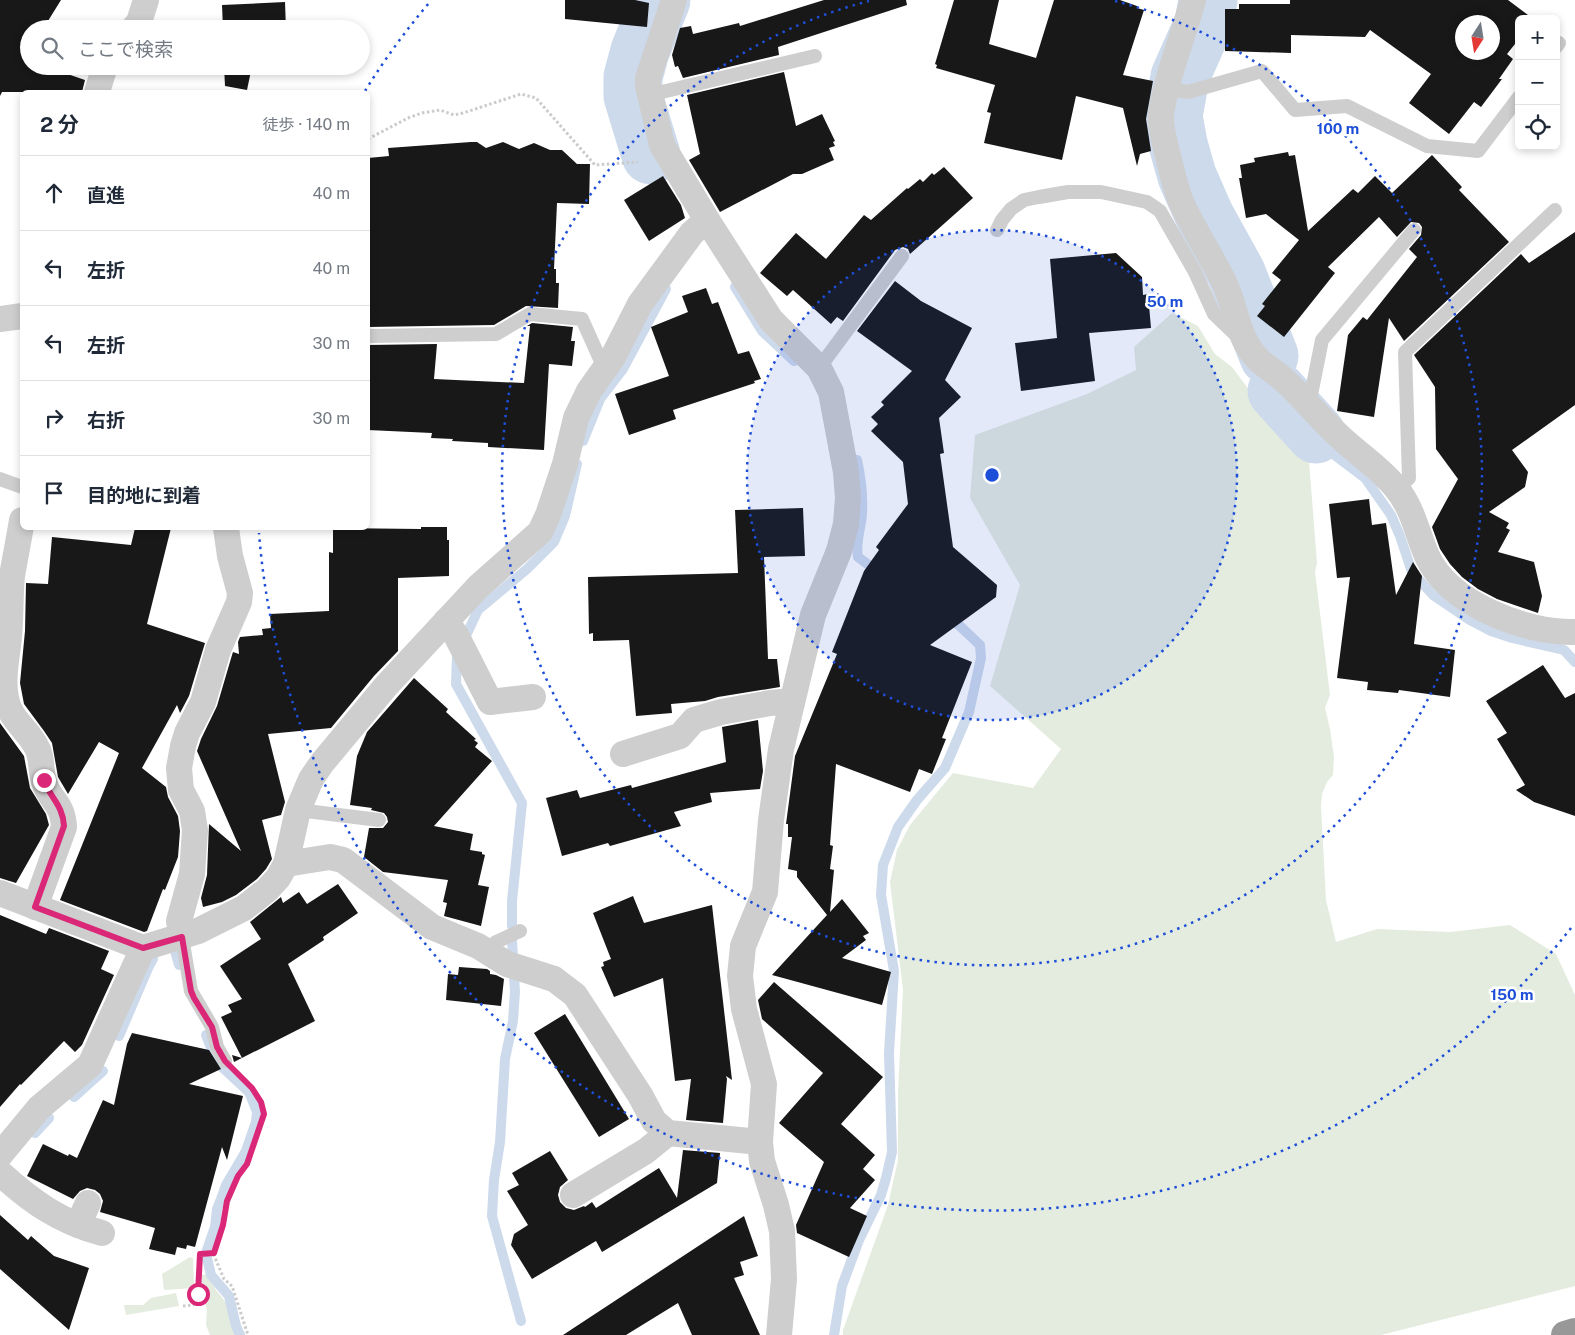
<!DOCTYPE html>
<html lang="ja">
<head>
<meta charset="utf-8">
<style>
  body { margin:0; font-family:"Public Sans","Noto Sans JP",sans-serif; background:#f6f6f7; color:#1f2937 }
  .controls { position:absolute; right:15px; top:15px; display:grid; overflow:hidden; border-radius:8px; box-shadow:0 2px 8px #0003 }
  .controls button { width:45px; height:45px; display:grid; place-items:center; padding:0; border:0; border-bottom:1px solid #e0e1e3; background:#fff; color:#1f2937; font:25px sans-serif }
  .compass { position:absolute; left:1455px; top:15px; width:45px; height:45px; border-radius:50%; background:#fff; box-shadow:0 2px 8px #0003; rotate:192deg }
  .stop { position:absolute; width:15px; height:15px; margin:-11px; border:4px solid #db2777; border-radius:50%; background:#fff }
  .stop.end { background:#db2777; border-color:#fff; box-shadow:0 1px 5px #0008 }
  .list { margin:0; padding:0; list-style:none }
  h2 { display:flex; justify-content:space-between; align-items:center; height:65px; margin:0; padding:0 20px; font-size:21px }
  h2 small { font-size:16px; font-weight:400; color:#747a83 }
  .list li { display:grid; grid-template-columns:32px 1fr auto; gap:15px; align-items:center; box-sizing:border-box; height:75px; padding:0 20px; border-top:1px solid #e0e1e3 }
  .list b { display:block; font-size:19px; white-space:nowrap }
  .list em { font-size:16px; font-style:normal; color:#747a83 }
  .icon { flex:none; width:28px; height:28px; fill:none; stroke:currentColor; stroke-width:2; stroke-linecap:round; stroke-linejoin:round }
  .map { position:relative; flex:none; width:1575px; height:1335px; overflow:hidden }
  .search { position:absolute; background:#fff; box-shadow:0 2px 8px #0003; left:20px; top:20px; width:350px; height:55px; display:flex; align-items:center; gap:12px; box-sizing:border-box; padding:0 18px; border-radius:28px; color:#747a83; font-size:19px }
  .panel { position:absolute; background:#fff; box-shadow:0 2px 8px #0003; left:20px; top:90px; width:350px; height:440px; border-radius:8px }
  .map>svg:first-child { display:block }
</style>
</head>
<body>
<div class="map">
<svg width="1575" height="1335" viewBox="0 0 1575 1335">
  <rect width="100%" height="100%" fill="#fff"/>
  <!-- green -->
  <g fill="#e4ece0">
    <path d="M1172,313L1198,326L1215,354L1232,367L1259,403L1278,412L1308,448L1317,563L1315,572L1330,695L1325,708L1330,729L1334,757L1333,775L1327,782L1322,794L1321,806L1326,900L1336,942L1377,929L1450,932L1510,925L1556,954L1575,995V1286L1381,1335H843V1330L888,1205L898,1160V1092L903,990L890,882L897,850L910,825L953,773L1033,788L1061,749L990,686L1020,585L970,498L975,435L1087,394L1136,370L1134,347Z"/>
    <path d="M190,1257L193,1258L194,1288L164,1290L162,1274Z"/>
    <path d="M207,1274L216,1290L228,1305L231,1322L236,1335H210L206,1325L207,1310L202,1291V1275Z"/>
    <path d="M176,1293L179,1306L126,1315L124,1305H143L151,1298Z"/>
  </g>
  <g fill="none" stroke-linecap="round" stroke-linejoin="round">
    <!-- stream -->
    <g stroke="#cddaeb" stroke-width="10">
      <path d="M735,287L762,331L794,361"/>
      <path d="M1316,434L1328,450L1365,478L1391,515L1400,536L1412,572L1433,595L1470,620L1491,631L1512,638L1564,650L1575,662"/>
      <path d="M583,441L600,399L623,369L666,289"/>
      <path d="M857,460C861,478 863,496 862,514C861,529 855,543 858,557L878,572"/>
      <path d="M512,926V901L522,803L456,684L457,655L478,610L527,569L554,542L565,516L577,464"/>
      <path d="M512,941L513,957"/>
      <path d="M175,951L179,965"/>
      <path d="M514,976L515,991L513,1021L505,1059L500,1142L494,1180L492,1216L521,1321"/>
      <path d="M206,1035L213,1053L221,1066L249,1092L257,1112L256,1122L246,1151L226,1185L221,1199L217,1209L215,1227L207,1250"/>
      <path d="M119,1036L149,966L153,959"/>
      <path d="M74,1097L103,1071"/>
      <path d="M35,1133L49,1118"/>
      <path d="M207,1258L211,1275L229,1296L236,1326L240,1335"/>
      <path d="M834,1335L842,1286L859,1240L881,1195L886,1178L892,1152L889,1053L894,971L881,895L883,865L898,827L917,800L945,768L969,712L981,658L980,645L960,626L948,618"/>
    </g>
    <!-- river -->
    <g stroke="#cddaeb" stroke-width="59">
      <path d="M1208,0L1204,23L1180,77L1173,116L1178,144L1187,176L1205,217L1236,273L1269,356"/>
      <path d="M651,155L633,96V77L640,51L661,0"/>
      <path d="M1277,391L1316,434"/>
    </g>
  </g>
  <!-- building -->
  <g fill="#181818" fill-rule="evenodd">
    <path d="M0,0H61L43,29H29V51L23,59L29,61V66H44L85,80L82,92H2L0,96Z"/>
    <path d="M565,0H635L649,3L647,27L565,19Z"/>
    <path d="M824,0H906L907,5L778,47L779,55L683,78L678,66L675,67L672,55L680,28L691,26L693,34L739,23L740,26Z"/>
    <path d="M954,0H999L989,44L1036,58L1054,0H1120L1137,6V8L1144,10L1123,75L1153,81L1146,119L1151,151L1140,154L1137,166L1123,108L1076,96L1062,160L984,143L991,113L987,112L995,85L936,68L937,65L935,64Z"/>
    <path d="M1290,0H1508L1532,18L1519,19V39L1507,54L1513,59L1499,79H1502L1481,107L1474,102L1449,134L1409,103L1431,74L1370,30L1365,37L1291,35V53L1225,51V9H1239V4H1290ZM1462,22H1492V52H1462Z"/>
    <path d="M285,2L286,29H223L222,5Z"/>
    <path d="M224,66H252L247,90L225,86Z"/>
    <path d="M784,72L796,126L822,114L835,141L833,142L835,146L829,148L834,160L802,174H793L720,212L689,160L700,154L687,95Z"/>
    <path d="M471,142H477L486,148L503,142L519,149L534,143L550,150H562L577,164H590L589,204L557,203L554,269H556V283H559L558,308L526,306L494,325L368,327V158L389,156L388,148Z"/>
    <path d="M1288,152L1289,156L1295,155L1308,231L1353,189L1358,193L1375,176L1392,193L1432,155L1462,187L1459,190L1509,242L1404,341L1389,318L1374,417L1337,411L1348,335L1363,317L1367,320L1417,257L1409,249L1421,235L1422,227L1419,223L1411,222L1397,237L1379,217L1328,267L1335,273L1284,337L1257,316L1265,306L1262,304L1281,280L1272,273L1299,240L1266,214L1246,218L1239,178H1242L1240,165L1255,162L1254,158Z"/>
    <path d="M944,167L973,198L910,254L908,249L903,247L895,250L843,321L837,317L831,324L793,290L787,296L760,273L796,233L826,259L864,215L871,220L907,188L908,189L920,179L923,182L932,173L934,175Z"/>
    <path d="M663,176L681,205L685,218L649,241L624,200Z"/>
    <path d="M1575,232V405L1512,450L1528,472L1525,487L1489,512L1509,523L1506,528L1510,530L1498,552L1534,562L1542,596L1538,613L1497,599L1478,589L1462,577L1450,564L1440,549L1432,527L1458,479L1436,449L1435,387L1414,355L1521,254L1529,263Z"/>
    <path d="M1116,253L1142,277L1143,295L1148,294L1151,328L1089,333L1095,381L1021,391L1015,343L1057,338L1050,259Z"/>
    <path d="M895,281L921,301L972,328L945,380L961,397L939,418L944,453L940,454L953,547L997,585L996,597L930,645L972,662L942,738L946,739L932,774L919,769L910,792L836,764L830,845L833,846L830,869L834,870L830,912L842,899L869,933L863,936L866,940L842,958L891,972L882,1005L772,975L827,915L797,877V871L788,869L792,837H788V824H786L795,756L837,654L832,652L864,571L879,550L876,547L908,504L903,462L871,431L878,424L871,417L884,405L881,402L912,371L857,331Z"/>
    <path d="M706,288L712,304L718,302L738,354L749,351L761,379L754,381L755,383L673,410L676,419L629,435L615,394L669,376L651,327L688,312L682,296Z"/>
    <path d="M532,323L573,327L571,341H575L572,366L549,364L544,450L488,447V443L452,441L453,439L431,438L432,433L368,430V345L437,344L434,379L524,383L530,326H527Z"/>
    <path d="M1369,499L1372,525L1386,523L1396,595L1413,562L1422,576L1414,644L1455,650L1450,697L1399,690L1398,693L1367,690L1368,682L1337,678L1350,577L1337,578L1329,504Z"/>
    <path d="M803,508L805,556L764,557L768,659H777L780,687L718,697L705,701L671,704L672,713L636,716L629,640L593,641V633L589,634L588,577L738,573L735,510Z"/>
    <path d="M421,527H447V540H449V576L398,578V651L374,676L331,728L268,734L285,802L281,815L262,820L272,859L266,869L257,879L236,895L222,902L203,907L201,898L207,875L209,824L241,851L197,751L201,739L217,706L232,655L233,652L239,654L238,642L240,637L263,635L262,629L271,628L270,614L329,611V552L333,553V528L421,529Z"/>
    <path d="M135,528H171L147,624L205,643L189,696L180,713L177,705L142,768L166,787L168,797L178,816L180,831L178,857L165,890L163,889L147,931L144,932L60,900L119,753L99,742L68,794L58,777L52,743L44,731L24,704L20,683L25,631L26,583L48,584L52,537L131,545Z"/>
    <path d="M1543,665L1565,698L1575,693V816L1534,802L1516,790L1525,785L1497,739L1507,733L1486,701Z"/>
    <path d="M414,678L448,709L446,712L476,739L474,740L478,743L475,747L492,761L434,826L473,834L470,850L482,852V854L485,855L478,885L489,887L481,926L444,916L447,903L443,902L448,880L383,872L364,857L369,828H383L388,822L387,817L384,813L371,810L372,808L350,805L357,756L367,732Z"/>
    <path d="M758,720L763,771L760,789L710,793L712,802L674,812L681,826L610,846L608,843L562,856L546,798L577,790L580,798L631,785L632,788L726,762L722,727Z"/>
    <path d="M0,723L24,756L30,788L46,814L49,825L16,883L0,878Z"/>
    <path d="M338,884L358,913L323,937L324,940L288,964L315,1021L234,1062L232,1055L242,1058L221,1017L232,1012L228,1005L242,999L220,966L261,939L250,922L281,897L283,903L299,892L307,904Z"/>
    <path d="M633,896L644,923L712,905L732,1080L726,1076L727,1079L723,1123L686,1120L691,1079L675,1081L663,978L614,997L601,967L604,966L603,962L611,959L593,913Z"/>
    <path d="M0,915L46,934L49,928L109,951L101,969L114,975L82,1045L75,1052L64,1041L21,1085L20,1084L0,1107Z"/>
    <path d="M459,967L487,969L490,971V974L496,975L504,979L501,1006L446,1000L448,974L458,975Z"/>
    <path d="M774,982L883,1077L841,1124L875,1155L863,1169L875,1180L850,1208L867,1216L849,1257L797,1233L796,1225L824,1162L779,1123L823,1073L762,1019L758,1000Z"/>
    <path d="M565,1014L629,1119L599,1137L534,1033Z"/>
    <path d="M132,1033L209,1050L221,1069L189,1084L243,1096L227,1160L222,1147L195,1247L187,1245L186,1249L177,1247L175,1255L149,1249L155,1228L100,1212L103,1201L100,1194L95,1190L87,1188L80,1191L73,1199L27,1176L43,1144L68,1156L69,1154L77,1158L103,1100L114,1105L127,1044Z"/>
    <path d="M683,1150L720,1153L717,1183L602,1252L596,1241L532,1279L511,1245L514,1234L528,1225L507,1191L519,1185L512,1173L550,1151L568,1180L560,1187L558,1195L560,1202L566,1208L574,1210L584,1206L585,1207L592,1202L596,1208L659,1168L677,1198Z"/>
    <path d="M0,1215L28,1240L31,1236L54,1256L89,1268L69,1330L0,1269Z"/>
    <path d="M744,1216L758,1256L740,1262L744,1275L734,1278L760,1335H692L678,1303L626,1335H563Z"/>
  </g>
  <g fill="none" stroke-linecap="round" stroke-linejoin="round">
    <!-- path -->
    <g stroke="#cbcbcb" stroke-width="3" stroke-dasharray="2.5 2.5" stroke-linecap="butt">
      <path d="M368,139L408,118L422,113L440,110L454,115L463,113L521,94L536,98L595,165L638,162"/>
      <path d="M241,1077L252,1088L261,1102L264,1114L247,1164L238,1176L227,1201L223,1225L213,1253L224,1279L232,1286L248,1335"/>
      <path d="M183,1306L193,1305L197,1301L200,1254L213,1253"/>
    </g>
    <!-- service -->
    <g stroke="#cecece" stroke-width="14">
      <path d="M1556,47L1559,43"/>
      <path d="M1166,89L1188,92L1262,71L1295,110L1347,106L1427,146L1478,151L1519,97"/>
      <path d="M649,95L815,56"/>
      <path d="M997,230L1002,220L1011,209L1024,200L1039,197L1068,192H1101L1147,202L1160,211L1195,272L1214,314L1238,337"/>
      <path d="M368,336L496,334L530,314L582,319L599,357L607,366"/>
      <path d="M819,368L902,256"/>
      <path d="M1309,405L1322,340L1414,230"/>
      <path d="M0,479L22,487"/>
      <path d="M1397,489L1409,478L1405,352L1555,210"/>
      <path d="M298,810L379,820"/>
      <path d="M182,937L191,991L212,1027L217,1047L225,1061"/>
      <path d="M486,951L496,942L520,931"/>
    </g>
    <!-- minor -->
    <g stroke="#cecece" stroke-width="26">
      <path d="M674,0L648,78V86L662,145L707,220L771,320L819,368L831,392L846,472L848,498L846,524L839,551L813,615L781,749L771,820L765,892L743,946L740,976L744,1009L764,1084L760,1142L762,1161L776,1205L782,1231L784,1279L779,1335"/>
      <path d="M1193,0C1183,37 1166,78 1161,115C1160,126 1164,138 1166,148C1171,166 1174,186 1182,204C1194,230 1210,254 1223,280C1236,305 1237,339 1258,359C1265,367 1276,372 1284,380C1306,400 1325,425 1348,444C1365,459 1383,471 1397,489C1413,509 1417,533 1427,556C1449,604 1525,633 1575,632"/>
      <path d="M133,29L139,22L146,0"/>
      <path d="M97,92L105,66"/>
      <path d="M0,319L22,316"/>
      <path d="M22,520C19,539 15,558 12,576C10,596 11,617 9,637C7,657 2,679 6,698C9,718 27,729 36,746C43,757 40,770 44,782C50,801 63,803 64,827L35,907"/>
      <path d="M446,621L456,635L490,702L533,697"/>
      <path d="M623,754L680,736L694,720L721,712L770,703L792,701"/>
      <path d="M286,864L330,857L343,860L432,927L478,946L507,964L554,979L575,995L640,1095L654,1121L668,1133L760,1142"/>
      <path d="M0,893L143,948L198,931L244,908L267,890L278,878L286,864L298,810L311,779L322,763L386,686L478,587L540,532L548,515L565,464L576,418L589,391L613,357L640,304L692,233L707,220"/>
      <path d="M182,937L179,921L192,874L195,830L192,811L181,790L179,768L183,746L187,733L203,702L218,650L239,602L240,593L230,556L226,528"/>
      <path d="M0,1155L39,1108L90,1065L143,948"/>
      <path d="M0,1173C32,1202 60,1222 102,1233"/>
      <path d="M573,1195L646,1151L668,1133"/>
      <path d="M78,1225L88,1203"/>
    </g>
    <!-- motorway -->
    <path stroke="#989898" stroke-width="28" d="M1565,1335L1575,1332"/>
  </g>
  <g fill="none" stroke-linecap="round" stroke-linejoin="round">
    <!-- route -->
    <path stroke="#db2777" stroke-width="6" d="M44,780C50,798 63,805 64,826L35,907L143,948L182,937L191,991L194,998L212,1027L217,1047L225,1061L252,1088L261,1102L264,1114L247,1164L238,1176L227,1201L223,1225L214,1253L200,1254L198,1294"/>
  </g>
  <!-- distance rings -->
  <circle cx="992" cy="475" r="245" fill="#1d4ed8" fill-opacity=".12"/>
  <g fill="none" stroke="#1d4ed8" stroke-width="2.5" stroke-dasharray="2.5 5">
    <circle cx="992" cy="475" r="245"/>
    <path d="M1115 1A490 490 0 1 1 869 1"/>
    <path d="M1571 928A735 735 0 0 1 259 533M365 91A735 735 0 0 1 429 3"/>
  </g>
  <circle cx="992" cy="475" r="8" fill="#1d4ed8" stroke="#fff" stroke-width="2.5"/>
  <g font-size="15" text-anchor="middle" font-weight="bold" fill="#1d4ed8" stroke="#fff" stroke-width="5" stroke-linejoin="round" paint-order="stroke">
    <text x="1338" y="134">100 m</text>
    <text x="1165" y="307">50 m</text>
    <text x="1512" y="1000">150 m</text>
  </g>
</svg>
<div class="controls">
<button>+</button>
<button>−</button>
<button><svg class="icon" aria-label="locate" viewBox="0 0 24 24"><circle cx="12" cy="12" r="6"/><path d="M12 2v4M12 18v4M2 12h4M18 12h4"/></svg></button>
</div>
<svg class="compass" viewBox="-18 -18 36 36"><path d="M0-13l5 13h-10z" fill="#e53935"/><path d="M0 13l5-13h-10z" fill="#747a83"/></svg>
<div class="stop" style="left:198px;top:1294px"></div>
<div class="stop end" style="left:44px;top:780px"></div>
<div class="search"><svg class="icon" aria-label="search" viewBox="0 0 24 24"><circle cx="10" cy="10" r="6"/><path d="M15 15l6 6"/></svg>ここで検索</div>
<section class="panel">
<h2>2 分<small>徒歩 · 140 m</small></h2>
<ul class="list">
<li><svg class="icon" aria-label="ahead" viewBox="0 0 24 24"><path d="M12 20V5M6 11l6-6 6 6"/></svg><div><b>直進</b></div><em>40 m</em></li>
<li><svg class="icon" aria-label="left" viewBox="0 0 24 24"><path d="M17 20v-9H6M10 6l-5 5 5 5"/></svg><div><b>左折</b></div><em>40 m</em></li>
<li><svg class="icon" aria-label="left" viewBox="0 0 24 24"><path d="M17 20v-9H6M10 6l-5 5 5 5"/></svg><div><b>左折</b></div><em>30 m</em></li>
<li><svg class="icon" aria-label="right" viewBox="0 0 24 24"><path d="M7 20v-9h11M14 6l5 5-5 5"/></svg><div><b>右折</b></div><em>30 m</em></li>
<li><svg class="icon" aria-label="arrive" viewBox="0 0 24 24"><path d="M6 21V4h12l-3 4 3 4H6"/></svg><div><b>目的地に到着</b></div></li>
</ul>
</section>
</div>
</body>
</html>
